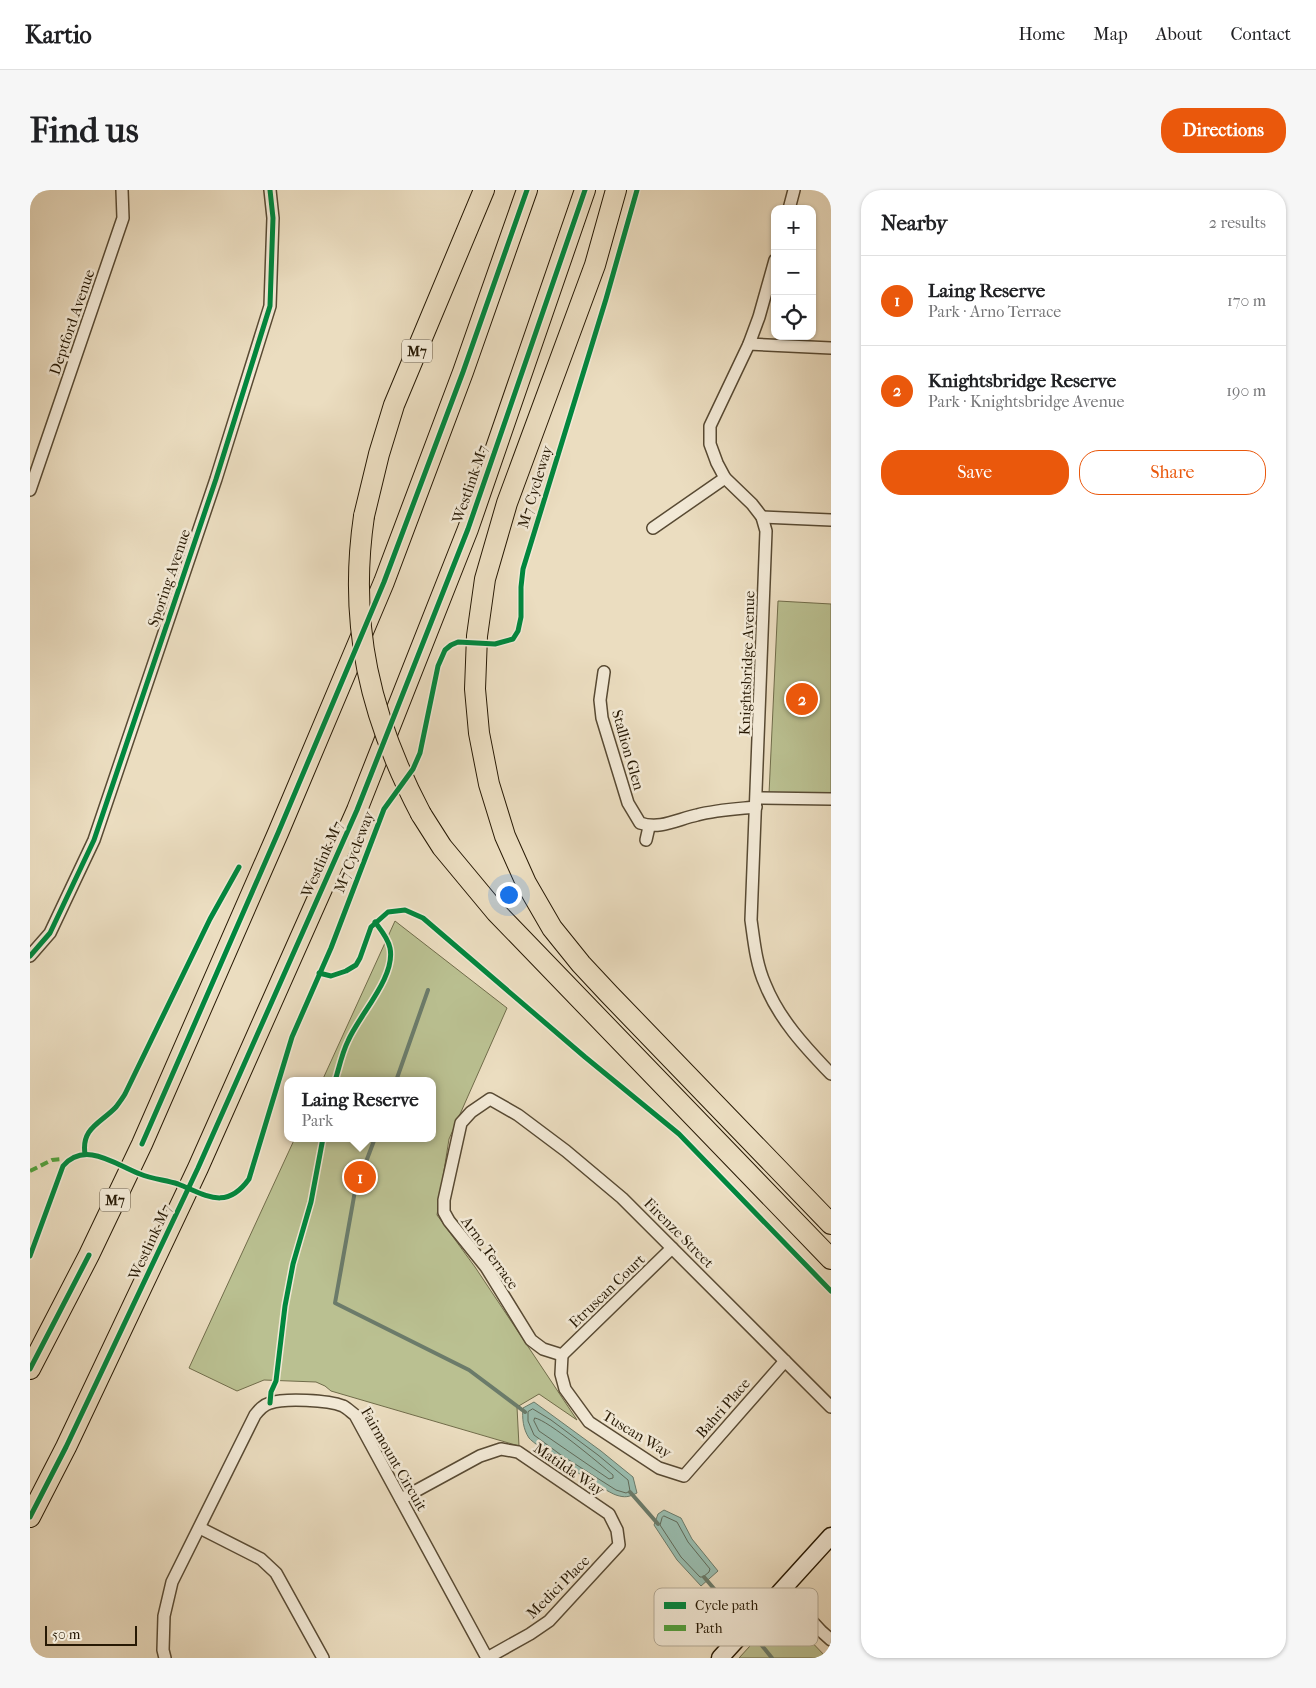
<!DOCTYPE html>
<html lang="en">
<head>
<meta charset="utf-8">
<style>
  body { margin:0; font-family:"IM FELL French Canon",serif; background:#f6f6f6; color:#202124 }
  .controls { position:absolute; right:15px; top:15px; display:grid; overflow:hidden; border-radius:10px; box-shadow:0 1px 4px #0004 }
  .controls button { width:45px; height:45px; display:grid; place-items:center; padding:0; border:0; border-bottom:1px solid #e0e0e0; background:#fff; color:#202124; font:25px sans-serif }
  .scale { position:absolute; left:15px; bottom:12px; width:92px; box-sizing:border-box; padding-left:5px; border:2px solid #271904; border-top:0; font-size:14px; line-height:18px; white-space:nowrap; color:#271904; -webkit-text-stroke:4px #f2e9d6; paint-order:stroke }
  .you { position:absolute; left:478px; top:704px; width:18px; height:18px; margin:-12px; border:4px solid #fff; border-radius:50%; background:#1a73e8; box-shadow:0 0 0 8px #1a73e833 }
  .badge { display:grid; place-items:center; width:32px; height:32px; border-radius:50%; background:#ea580c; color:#fff; font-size:16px; font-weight:700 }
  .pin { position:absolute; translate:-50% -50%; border:2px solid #fff; box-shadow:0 1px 5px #0006 }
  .popup { position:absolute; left:254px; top:887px; width:152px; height:65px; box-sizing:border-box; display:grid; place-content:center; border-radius:10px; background:#fff; filter:drop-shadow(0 1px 4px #0005); font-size:16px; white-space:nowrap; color:#757577 }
  .popup b { font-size:19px; color:#202124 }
  .popup::after { content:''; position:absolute; left:50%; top:100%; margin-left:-10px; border:10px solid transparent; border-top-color:#fff }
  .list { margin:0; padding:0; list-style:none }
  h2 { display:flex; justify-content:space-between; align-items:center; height:65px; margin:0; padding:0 20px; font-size:21px }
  h2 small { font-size:16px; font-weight:400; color:#757577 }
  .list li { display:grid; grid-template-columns:32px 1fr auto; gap:15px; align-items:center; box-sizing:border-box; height:90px; padding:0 20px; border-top:1px solid #e0e0e0 }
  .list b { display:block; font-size:19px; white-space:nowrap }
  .list p { margin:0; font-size:16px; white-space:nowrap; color:#757577 }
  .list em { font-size:16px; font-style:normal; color:#757577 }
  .actions { display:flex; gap:10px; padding:15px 20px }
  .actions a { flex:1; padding:11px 0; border:1px solid #ea580c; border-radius:20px; text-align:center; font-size:18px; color:#ea580c }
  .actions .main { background:#ea580c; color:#fff }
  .icon { flex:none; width:28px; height:28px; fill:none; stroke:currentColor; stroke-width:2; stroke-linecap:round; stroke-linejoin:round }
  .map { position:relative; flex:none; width:801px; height:1468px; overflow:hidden; border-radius:20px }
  header { display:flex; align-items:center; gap:30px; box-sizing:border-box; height:70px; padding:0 25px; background:#fff; border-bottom:1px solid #e0e0e0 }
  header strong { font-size:24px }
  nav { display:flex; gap:28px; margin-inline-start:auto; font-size:18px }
  .intro { display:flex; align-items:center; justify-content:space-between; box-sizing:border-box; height:120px; padding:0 30px }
  h1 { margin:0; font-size:35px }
  .button { padding:12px 22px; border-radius:20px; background:#ea580c; color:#fff; font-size:18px; font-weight:700 }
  main { display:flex; gap:30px; padding:0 30px }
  aside { flex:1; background:#fff; border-radius:20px; box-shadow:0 1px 4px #0004 }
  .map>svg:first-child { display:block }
</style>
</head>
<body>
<header>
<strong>Kartio</strong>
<nav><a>Home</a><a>Map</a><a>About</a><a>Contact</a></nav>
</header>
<div class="intro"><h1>Find us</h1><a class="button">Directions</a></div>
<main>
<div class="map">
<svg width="801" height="1468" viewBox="0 0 801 1468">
  <rect width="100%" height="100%" fill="#ebddc0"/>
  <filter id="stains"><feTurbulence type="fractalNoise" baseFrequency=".004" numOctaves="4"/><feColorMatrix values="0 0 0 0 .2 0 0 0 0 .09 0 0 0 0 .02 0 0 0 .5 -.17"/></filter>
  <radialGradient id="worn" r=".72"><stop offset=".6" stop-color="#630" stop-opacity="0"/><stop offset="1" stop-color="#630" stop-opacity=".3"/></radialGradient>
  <!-- green -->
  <g fill="#bac091" stroke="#706c4a">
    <path d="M748,411L801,414V604H739Z"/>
    <path d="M365,731L477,818L419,949L407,1025L445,1077L547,1230L509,1204L487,1217L489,1256L301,1201L295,1196L286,1192L234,1190L207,1201L159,1178L265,948H402V891H292Z"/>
    <path d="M752,1421L797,1468H709Z"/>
  </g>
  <!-- water -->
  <g fill="#99bcae" stroke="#6b7b6a">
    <path d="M504,1212L571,1261L603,1287L607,1303C599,1307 595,1308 586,1305C576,1302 504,1255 499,1248C493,1239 492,1228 493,1218Z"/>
    <path d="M634,1320L651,1328L662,1349L688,1381L671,1396L647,1370L624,1335L628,1324Z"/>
  </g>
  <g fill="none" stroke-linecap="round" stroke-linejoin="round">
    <!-- shore -->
    <g stroke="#606a59" stroke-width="1">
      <path d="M503,1219L521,1230L568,1265L598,1290L600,1301L596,1303L586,1300L531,1265L504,1245L498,1231V1222Z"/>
      <path d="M505,1228C518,1230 570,1274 583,1285V1288L579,1289L509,1241L504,1231Z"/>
      <path d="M634,1326L647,1332L658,1352L680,1379L679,1382L673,1387H670L651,1367L630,1335L632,1328Z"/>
    </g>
    <!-- stream -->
    <g stroke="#6b7b6a" stroke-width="4">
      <path d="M366,891L398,800"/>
      <path d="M345,948L325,1001L305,1113L439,1180L495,1222"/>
      <path d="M600,1302L628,1334"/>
      <path d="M674,1387L704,1422"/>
      <path d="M729,1452L742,1468"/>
    </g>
    <!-- street casing -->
    <g stroke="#584a33" stroke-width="14">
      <g id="street">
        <path d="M759,19L764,0"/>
        <path d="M745,70L729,127L719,154L680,236V254L687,273L695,288L722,314L732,327L736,341L721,730C724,751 726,774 735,794C749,829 775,857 801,884"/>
        <path d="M719,154L801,158"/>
        <path d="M0,300L93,28L92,0"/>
        <path d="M732,327L801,330"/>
        <path d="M623,338L695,288"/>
        <path d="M574,482L570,510L572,528L598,613L610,633C630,640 648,629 667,625C686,620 706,619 726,617"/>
        <path d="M727,608L801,609"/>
        <path d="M616,650L619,637"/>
        <path d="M0,766L20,743L64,650L186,289L240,116L243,28L240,0"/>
        <path d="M532,1165L513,1159L501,1150L456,1077L419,1031L414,1022V1010L431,933L441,922L460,909L488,925L536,961L592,1008L801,1217"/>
        <path d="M532,1165L531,1184L535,1199L559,1232L629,1278L654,1286L755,1171"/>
        <path d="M532,1165L642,1058"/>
        <path d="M371,1309L450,1266L471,1259L488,1262L579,1324L587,1340L589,1355L519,1431L500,1444L457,1468"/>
        <path d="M170,1338L231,1369L246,1383L293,1468"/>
        <path d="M753,1400L791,1441L801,1450"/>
        <path d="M135,1468L133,1460L134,1426L142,1392L225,1225C229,1220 233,1215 240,1213C255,1208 298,1210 313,1216C317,1218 321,1222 325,1225L457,1468"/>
      </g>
    </g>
    <!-- secondary casing -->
    <g stroke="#271904" stroke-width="19">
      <path id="secondary" d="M690,1468L801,1346"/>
    </g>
    <!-- highway casing -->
    <g stroke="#271904" stroke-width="22">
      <g id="highway">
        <path d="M586,0L565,75L477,313L455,389L447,446L445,499L449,543L459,594L475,646L496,693L522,738L551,774L579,804L801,1034"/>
        <path d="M334,326L349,264L364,215L454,0"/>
        <path d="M391,624L412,657L466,722L801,1069"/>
        <path d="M0,1179L59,1065L112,954L248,643L354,392L433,182L497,0"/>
        <path d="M0,1327L36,1257L168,978L327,620L438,339L555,0"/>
      </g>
    </g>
    <!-- street -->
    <use href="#street" stroke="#f2e9d6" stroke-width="11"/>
    <!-- secondary -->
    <use href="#secondary" stroke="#f2e9d6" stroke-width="16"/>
    <!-- highway -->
    <use href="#highway" stroke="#ebddc0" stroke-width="20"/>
    <!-- highway-bridge casing -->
    <g stroke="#271904" stroke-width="22" stroke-linecap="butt">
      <path id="highway-bridge" d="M334,326C318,435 340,527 391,624"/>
    </g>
    <!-- highway-bridge -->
    <use href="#highway-bridge" stroke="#ebddc0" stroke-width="20"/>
    <!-- quiet -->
    <path stroke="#51a13d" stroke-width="4" stroke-dasharray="8 4" stroke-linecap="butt" d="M0,981L22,970L32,969"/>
    <!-- cycleway casing -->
    <g stroke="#f2e9d6" stroke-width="8">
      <g id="cycleway">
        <path d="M0,766L20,743L64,650L186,289L240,116L243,28L240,0"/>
        <path d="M289,783L301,786L316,781L326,775L330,768L341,737L358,722L375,720L393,728L555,867L649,944L801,1101"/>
        <path d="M305,891C309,878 312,863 318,851C329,825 366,787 360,758C358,748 351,740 345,732"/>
        <path d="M112,954L248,643L354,392L433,182L497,0"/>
        <path d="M55,964C51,938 71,933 86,917C89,913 92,909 95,904L180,729L209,677"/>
        <path d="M0,1066L33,976C55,950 86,975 110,984C122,989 135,990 148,994C176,1005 196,1021 219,989L262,847L301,758L354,619L383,579L390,563L408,476L415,460L421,455L428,452L465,454L483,449L488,441L491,427V397L493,379L576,109L607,0"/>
        <path d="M0,1179L59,1065"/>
        <path d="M240,1213L241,1202L246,1191L255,1116L263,1074L281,1012L293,948"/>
        <path d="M0,1327L36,1257L168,978L327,620L438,339L555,0"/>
      </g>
    </g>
    <!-- cycleway -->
    <use href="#cycleway" stroke="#00873e" stroke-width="5"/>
  </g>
  <g text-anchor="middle" stroke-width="5" stroke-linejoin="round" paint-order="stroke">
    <!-- shield labels -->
    <g fill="#f2e9d6" stroke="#645743" stroke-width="1">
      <rect x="372" y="149.5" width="30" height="23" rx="4"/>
      <rect x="70" y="998.5" width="30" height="23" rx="4"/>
    </g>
    <g font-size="14" font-weight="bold" fill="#271904">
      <text x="387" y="166">M7</text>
      <text x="85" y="1015">M7</text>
    </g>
    <!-- street labels -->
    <g font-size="15" fill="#271904" stroke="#f2e9d6">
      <text transform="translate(42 132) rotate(-71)" y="5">Deptford Avenue</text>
      <text transform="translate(440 294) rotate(-71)" y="5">Westlink M7</text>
      <text transform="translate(505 297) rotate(-73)" y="5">M7 Cycleway</text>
      <text transform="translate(139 388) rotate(-71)" y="5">Sporing Avenue</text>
      <text transform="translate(717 473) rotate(-88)" y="5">Knightsbridge Avenue</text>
      <text transform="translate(598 560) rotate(74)" y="5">Stallion Glen</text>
      <text transform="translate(324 662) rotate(-69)" y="5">M7 Cycleway</text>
      <text transform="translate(292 669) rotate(-66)" y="5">Westlink M7</text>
      <text transform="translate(649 1043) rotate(45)" y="5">Firenze Street</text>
      <text transform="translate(120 1052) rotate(-65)" y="5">Westlink M7</text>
      <text transform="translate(460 1063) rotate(54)" y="5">Arno Terrace</text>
      <text transform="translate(577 1101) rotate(-44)" y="5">Etruscan Court</text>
      <text transform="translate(693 1218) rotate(-49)" y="5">Bahri Place</text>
      <text transform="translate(607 1244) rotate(31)" y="5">Tuscan Way</text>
      <text transform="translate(364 1269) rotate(60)" y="5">Fairmount Circuit</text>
      <text transform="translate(539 1279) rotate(34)" y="5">Matilda Way</text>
      <text transform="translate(528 1397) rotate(-45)" y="5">Medici Place</text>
    </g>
  </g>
  <!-- legend -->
  <rect x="624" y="1398" width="164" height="58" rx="8" fill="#f2e9d6" stroke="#b5ab97" stroke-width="1"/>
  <rect x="634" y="1412" width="22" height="7" fill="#00873e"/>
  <rect x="634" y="1435" width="22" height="6" fill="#51a13d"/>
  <g font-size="14" fill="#271904">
    <text x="665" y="1420">Cycle path</text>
    <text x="665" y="1443">Path</text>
  </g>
  <rect width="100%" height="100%" filter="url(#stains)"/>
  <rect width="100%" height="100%" fill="url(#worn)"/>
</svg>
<div class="controls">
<button>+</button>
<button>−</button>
<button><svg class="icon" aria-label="locate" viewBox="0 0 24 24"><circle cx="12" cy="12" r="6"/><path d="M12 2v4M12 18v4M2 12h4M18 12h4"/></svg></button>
</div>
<div class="scale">50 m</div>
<div class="you"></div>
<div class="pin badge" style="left:330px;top:987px">1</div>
<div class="popup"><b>Laing Reserve</b>Park</div>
<div class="pin badge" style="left:772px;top:509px">2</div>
</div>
<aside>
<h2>Nearby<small>2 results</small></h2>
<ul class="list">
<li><span class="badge">1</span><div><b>Laing Reserve</b><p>Park · Arno Terrace</p></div><em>170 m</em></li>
<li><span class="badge">2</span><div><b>Knightsbridge Reserve</b><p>Park · Knightsbridge Avenue</p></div><em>190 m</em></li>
</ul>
<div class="actions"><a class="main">Save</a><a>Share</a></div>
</aside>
</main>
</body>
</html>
